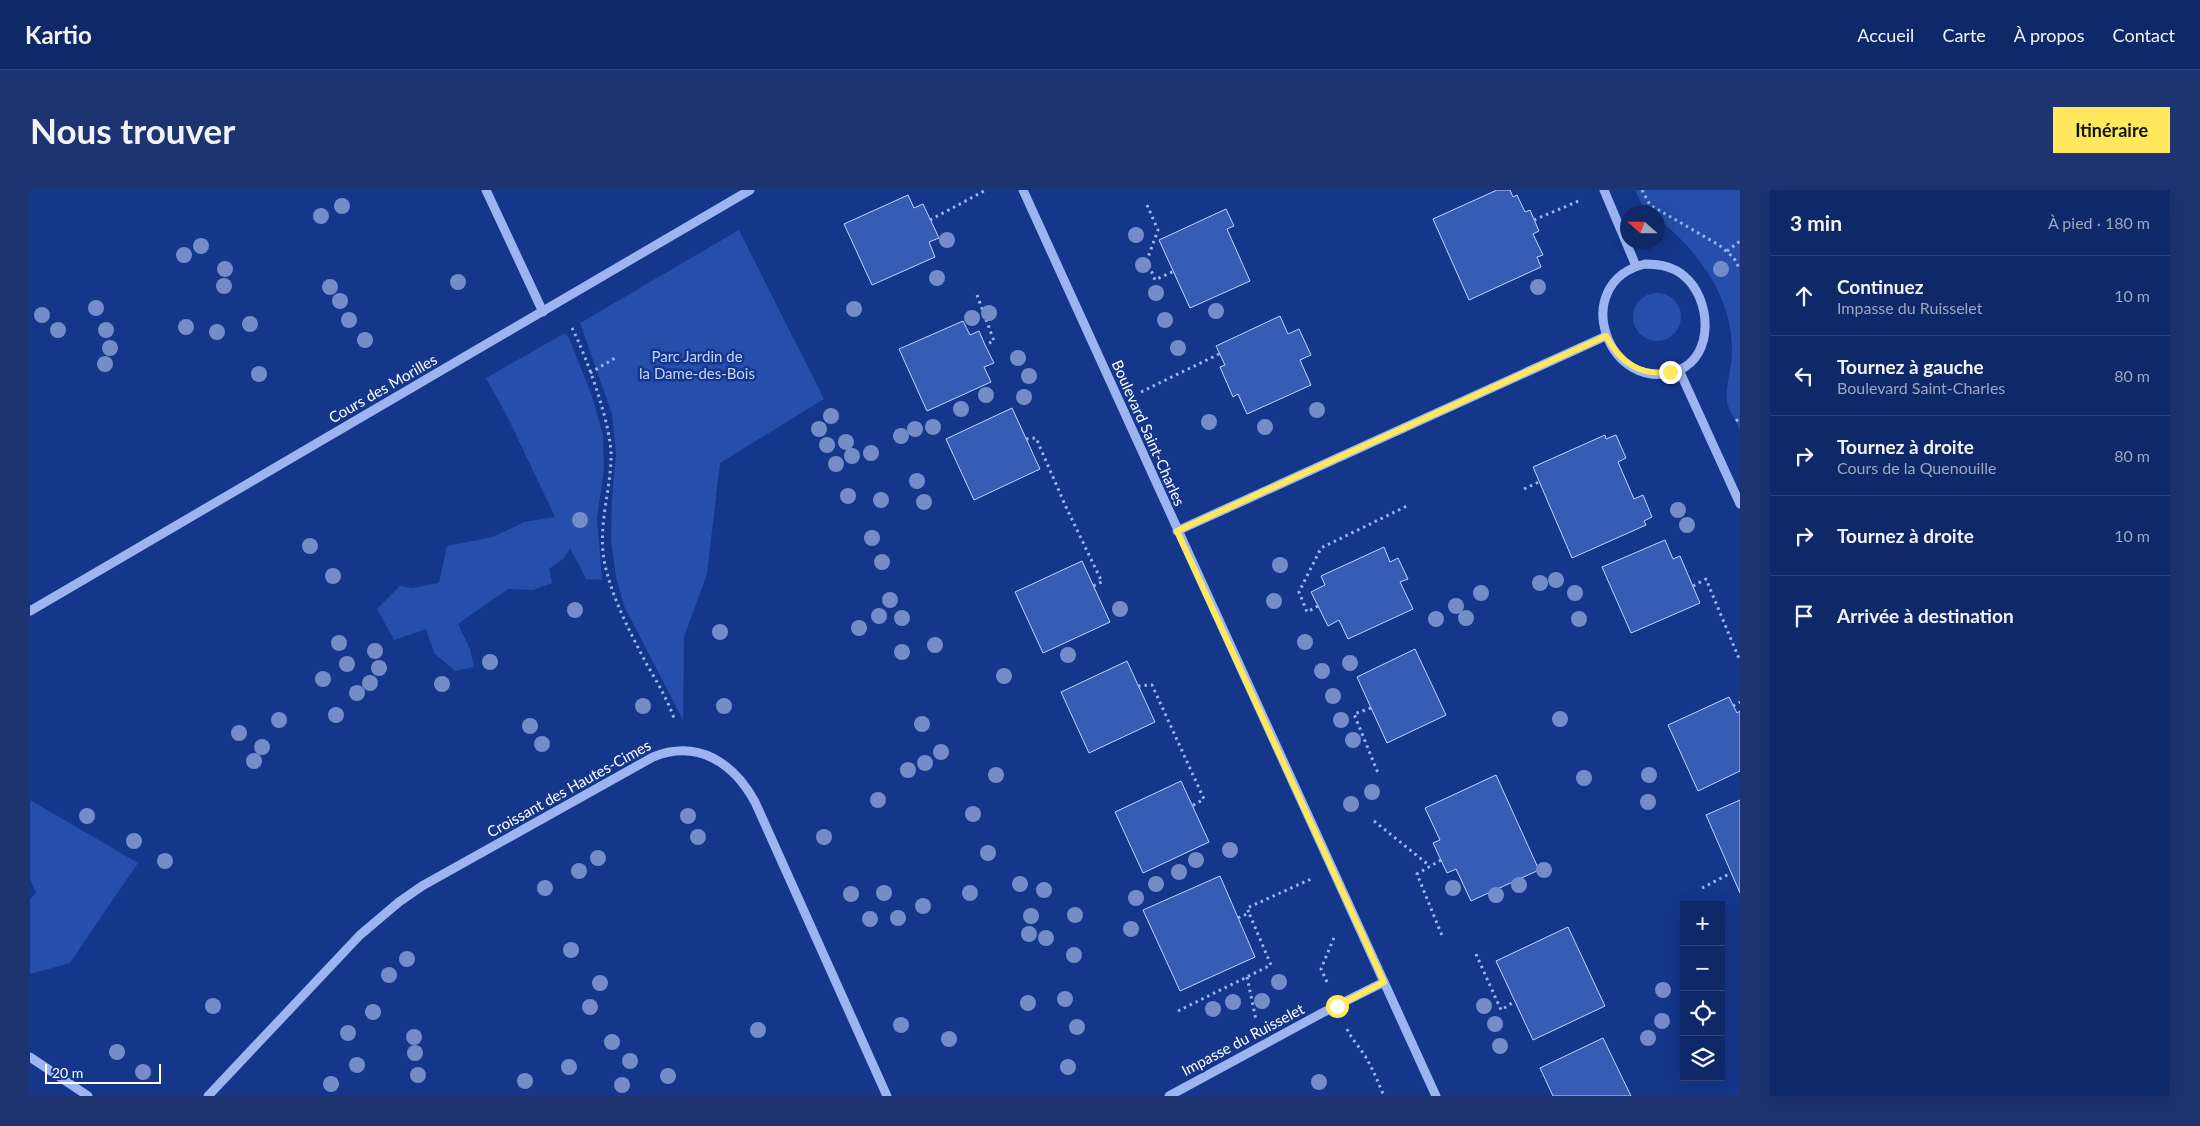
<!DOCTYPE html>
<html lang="fr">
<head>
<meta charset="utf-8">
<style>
  body { margin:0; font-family:Lato,sans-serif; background:#1d3471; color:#f1f3f6 }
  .controls { position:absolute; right:15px; bottom:15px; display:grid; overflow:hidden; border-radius:0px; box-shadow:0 5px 20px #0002 }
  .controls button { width:45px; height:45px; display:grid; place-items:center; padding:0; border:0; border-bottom:1px solid #2f447c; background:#0f2868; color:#f1f3f6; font:25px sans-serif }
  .compass { position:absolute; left:1590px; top:15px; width:45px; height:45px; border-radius:50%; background:#0f2868; box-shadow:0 5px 20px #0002; rotate:291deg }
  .scale { position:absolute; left:15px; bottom:12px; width:116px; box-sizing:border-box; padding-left:5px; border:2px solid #fff; border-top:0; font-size:14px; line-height:18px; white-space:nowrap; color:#fff; -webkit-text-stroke:4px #14368b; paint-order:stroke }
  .stop { position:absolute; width:15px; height:15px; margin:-11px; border:4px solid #ffe85b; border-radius:50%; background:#fff }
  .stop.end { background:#ffe85b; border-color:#fff; box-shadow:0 1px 5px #0008 }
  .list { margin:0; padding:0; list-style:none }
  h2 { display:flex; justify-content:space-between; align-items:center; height:65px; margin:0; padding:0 20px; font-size:21px }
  h2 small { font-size:16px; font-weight:400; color:#9ba6c0 }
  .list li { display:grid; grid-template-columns:32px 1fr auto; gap:15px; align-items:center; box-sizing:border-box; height:80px; padding:0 20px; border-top:1px solid #2f447c }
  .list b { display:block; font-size:19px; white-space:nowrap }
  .list p { margin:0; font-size:16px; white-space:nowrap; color:#9ba6c0 }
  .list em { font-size:16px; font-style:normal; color:#9ba6c0 }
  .icon { flex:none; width:28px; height:28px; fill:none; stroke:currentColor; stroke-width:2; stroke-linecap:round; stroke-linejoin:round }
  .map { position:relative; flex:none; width:1710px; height:906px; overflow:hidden; border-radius:0px }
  header { display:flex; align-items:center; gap:30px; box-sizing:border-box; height:70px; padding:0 25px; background:#0f2868; border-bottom:1px solid #2f447c }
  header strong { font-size:24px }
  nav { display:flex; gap:28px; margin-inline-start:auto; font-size:18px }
  .intro { display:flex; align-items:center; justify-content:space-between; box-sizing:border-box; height:120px; padding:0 30px }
  h1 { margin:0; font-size:35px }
  .button { padding:12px 22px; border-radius:0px; background:#ffe85b; color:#111; font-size:18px; font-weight:700 }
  main { display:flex; gap:30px; padding:0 30px }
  aside { flex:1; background:#0f2868; border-radius:0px; box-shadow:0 5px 20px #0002 }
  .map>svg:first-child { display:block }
</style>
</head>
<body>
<header>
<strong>Kartio</strong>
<nav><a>Accueil</a><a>Carte</a><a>À propos</a><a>Contact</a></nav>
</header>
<div class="intro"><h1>Nous trouver</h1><a class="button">Itinéraire</a></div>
<main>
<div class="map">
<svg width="1710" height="906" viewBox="0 0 1710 906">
  <rect width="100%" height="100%" fill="#14368b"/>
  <!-- green -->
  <g fill="#264eaa">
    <path d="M1605,0H1710V240C1706,231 1699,221 1697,212C1695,198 1702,176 1702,162C1703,108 1668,60 1628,29V22C1613,22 1611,12 1605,0Z"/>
    <path d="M709,40L794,209L690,273L677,384L654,447L653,530L594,416L586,387L581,350L582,306L586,264L582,224L550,133Z"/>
    <circle cx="1627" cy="127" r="24"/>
    <path d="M535,143L539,148L562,206L573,245L574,280L567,328L572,390L556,389L540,358L534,368L519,379L522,393L503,400L478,399L428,434L440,459L444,477L425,481L404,463L396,439L364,450L347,419L370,396L382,398L409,393L417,356L463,347L494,332L525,327L477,226L456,188Z"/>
    <path d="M0,610L108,673L40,773L0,784V709L6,703L0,689Z"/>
  </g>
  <!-- building -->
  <g fill="#375cb3" stroke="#c2d4fc">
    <path d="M1467,0H1480L1483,7L1487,5L1495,22L1500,20L1509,41L1503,44L1513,65L1507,67L1511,77L1439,110L1403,29Z"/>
    <path d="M878,5L884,18L893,14L909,48L899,52L905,67L842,95L814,34Z"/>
    <path d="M1196,19L1204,36L1197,39L1220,91L1160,118L1129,50Z"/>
    <path d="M1250,126L1258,144L1269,139L1281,165L1270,170L1281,195L1217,224L1208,204L1203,207L1190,177L1195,175L1186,156Z"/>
    <path d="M933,131L940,145L949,141L955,155L964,173L954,177L961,192L897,221L869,159Z"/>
    <path d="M982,218L1010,279L944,310L916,249Z"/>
    <path d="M1575,245L1576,249L1586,245L1596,268L1588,272L1604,309L1613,305L1622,327L1614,331L1616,335L1542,368L1503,277Z"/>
    <path d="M1635,350L1643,369L1650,366L1670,413L1601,443L1572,377Z"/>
    <path d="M1354,357L1360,372L1368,368L1378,389L1370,392L1383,419L1318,449L1309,430L1298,436L1281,402L1295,395L1291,386Z"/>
    <path d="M1052,371L1080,432L1013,463L985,402Z"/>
    <path d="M1385,459L1416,525L1357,553L1327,487Z"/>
    <path d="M1097,471L1125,532L1059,563L1031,502Z"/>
    <path d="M1699,507L1707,523L1710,521V581L1668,601L1638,535Z"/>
    <path d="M1466,585L1509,680L1441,711L1426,679L1417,683L1403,653L1410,650L1395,618Z"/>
    <path d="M1151,591L1179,652L1113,683L1085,622Z"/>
    <path d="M1710,610V703L1676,625Z"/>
    <path d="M1190,686L1225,767L1150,801L1113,720Z"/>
    <path d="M1538,737L1575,816L1503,850L1466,771Z"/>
    <path d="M1573,848L1601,906H1523L1510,878Z"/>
  </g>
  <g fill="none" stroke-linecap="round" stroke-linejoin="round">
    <!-- path -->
    <g stroke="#9cb5f0" stroke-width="3" stroke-dasharray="2.5 4" stroke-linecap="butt">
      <path d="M1612,0L1620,15L1689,55L1704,68L1710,80"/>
      <path d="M1117,15L1128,40L1117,70L1125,90L1144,81"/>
      <path d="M900,30L956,0"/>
      <path d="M1504,30L1551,10"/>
      <path d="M1697,61L1710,51"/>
      <path d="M947,105L964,151L955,155"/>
      <path d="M542,138C556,165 583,239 581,269C580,304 567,339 575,375C583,410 600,442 616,473C627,492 638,510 645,531"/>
      <path d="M560,183L585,168"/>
      <path d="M1111,202L1189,164"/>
      <path d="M1706,231L1710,228"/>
      <path d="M996,249L1006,248L1036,317L1072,392L1063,396"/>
      <path d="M1494,299L1509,292"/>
      <path d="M1663,396L1676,389L1710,471"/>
      <path d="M1288,416L1277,422L1269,402L1291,358L1379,315"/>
      <path d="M1108,496L1122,495L1174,609L1162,616"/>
      <path d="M1703,516L1710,512"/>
      <path d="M1341,518L1324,524L1348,583"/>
      <path d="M1344,631L1400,676"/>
      <path d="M1411,670L1387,684L1413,748"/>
      <path d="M1672,698L1701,683"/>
      <path d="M1208,728L1219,723L1217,718L1281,689"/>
      <path d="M1446,764L1471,820L1485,811"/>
      <path d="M1217,787L1226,830"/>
      <path d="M1297,792L1291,779L1305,745"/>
      <path d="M1148,821L1241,775L1219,723"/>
      <path d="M1317,839C1322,850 1329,856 1335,866C1343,879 1348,892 1354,906"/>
    </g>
    <!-- minor -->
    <g stroke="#9cb5f0" stroke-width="9">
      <path d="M456,0L513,122"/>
      <path d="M993,0L1406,906"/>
      <path d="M1574,0L1606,76"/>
      <path d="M1615,74C1628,74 1644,77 1654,86C1681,108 1685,165 1649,180C1579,208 1537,93 1615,74Z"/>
      <path d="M1649,180L1710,314"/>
      <path d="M1147,341L1576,146"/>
      <path d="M0,421L720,0"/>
      <path d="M0,867L58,906"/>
      <path d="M178,906L330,745L369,712L392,696L623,567C668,549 704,573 725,612L857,906"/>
      <path d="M1139,906L1292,823L1354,792"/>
    </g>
  </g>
  <!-- trees -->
  <g fill="#748dc9">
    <circle cx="312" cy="16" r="8"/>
    <circle cx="291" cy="26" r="8"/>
    <circle cx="1106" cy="45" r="8"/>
    <circle cx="917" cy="50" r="8"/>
    <circle cx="171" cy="56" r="8"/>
    <circle cx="154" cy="65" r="8"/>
    <circle cx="1113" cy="75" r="8"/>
    <circle cx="195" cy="79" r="8"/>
    <circle cx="1691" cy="79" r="8"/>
    <circle cx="907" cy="88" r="8"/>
    <circle cx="428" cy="92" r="8"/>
    <circle cx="194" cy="96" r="8"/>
    <circle cx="300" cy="97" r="8"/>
    <circle cx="1508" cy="97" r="8"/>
    <circle cx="1126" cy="103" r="8"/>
    <circle cx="310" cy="111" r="8"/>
    <circle cx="66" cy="118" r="8"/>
    <circle cx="824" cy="119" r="8"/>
    <circle cx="1186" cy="121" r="8"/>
    <circle cx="959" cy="123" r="8"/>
    <circle cx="12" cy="125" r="8"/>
    <circle cx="942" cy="128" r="8"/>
    <circle cx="319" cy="130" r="8"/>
    <circle cx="1135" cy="130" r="8"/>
    <circle cx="220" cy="134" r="8"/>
    <circle cx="156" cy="137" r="8"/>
    <circle cx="28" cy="140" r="8"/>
    <circle cx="76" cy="140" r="8"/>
    <circle cx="187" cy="142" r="8"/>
    <circle cx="335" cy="150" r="8"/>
    <circle cx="80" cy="158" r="8"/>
    <circle cx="1148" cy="158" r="8"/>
    <circle cx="988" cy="168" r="8"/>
    <circle cx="75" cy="174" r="8"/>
    <circle cx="229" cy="184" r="8"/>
    <circle cx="999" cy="186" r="8"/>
    <circle cx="956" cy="205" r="8"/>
    <circle cx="994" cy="207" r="8"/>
    <circle cx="931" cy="219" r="8"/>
    <circle cx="1287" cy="220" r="8"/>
    <circle cx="801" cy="226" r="8"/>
    <circle cx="1179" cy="232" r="8"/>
    <circle cx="903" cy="237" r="8"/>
    <circle cx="1235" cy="237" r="8"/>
    <circle cx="789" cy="239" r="8"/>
    <circle cx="885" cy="239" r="8"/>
    <circle cx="871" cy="246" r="8"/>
    <circle cx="816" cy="252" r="8"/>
    <circle cx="797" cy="255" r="8"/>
    <circle cx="841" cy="263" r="8"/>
    <circle cx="822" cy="266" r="8"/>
    <circle cx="806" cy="274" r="8"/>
    <circle cx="887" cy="291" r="8"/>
    <circle cx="818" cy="306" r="8"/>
    <circle cx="851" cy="310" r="8"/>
    <circle cx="894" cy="312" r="8"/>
    <circle cx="1648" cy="320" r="8"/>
    <circle cx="550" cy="330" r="8"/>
    <circle cx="1657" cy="335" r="8"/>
    <circle cx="842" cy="348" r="8"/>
    <circle cx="280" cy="356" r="8"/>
    <circle cx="852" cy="372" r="8"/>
    <circle cx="1250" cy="375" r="8"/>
    <circle cx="303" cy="386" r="8"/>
    <circle cx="1526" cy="390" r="8"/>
    <circle cx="1510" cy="393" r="8"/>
    <circle cx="1451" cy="403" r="8"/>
    <circle cx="1545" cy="403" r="8"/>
    <circle cx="860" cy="410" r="8"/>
    <circle cx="1244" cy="411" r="8"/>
    <circle cx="1426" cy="416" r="8"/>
    <circle cx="1090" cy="419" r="8"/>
    <circle cx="545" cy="420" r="8"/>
    <circle cx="849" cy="426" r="8"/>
    <circle cx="872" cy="428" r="8"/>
    <circle cx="1436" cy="428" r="8"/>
    <circle cx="1406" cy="429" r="8"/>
    <circle cx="1549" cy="429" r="8"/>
    <circle cx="829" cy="438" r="8"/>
    <circle cx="690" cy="442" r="8"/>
    <circle cx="1275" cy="452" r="8"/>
    <circle cx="309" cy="453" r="8"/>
    <circle cx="905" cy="455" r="8"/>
    <circle cx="345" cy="461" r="8"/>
    <circle cx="872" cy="462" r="8"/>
    <circle cx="1038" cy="465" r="8"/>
    <circle cx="460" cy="472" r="8"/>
    <circle cx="1320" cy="473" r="8"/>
    <circle cx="317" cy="474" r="8"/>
    <circle cx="349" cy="478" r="8"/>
    <circle cx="1292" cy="481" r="8"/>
    <circle cx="974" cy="486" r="8"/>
    <circle cx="293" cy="489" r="8"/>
    <circle cx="340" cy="493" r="8"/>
    <circle cx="412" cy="494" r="8"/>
    <circle cx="327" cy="503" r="8"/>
    <circle cx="1303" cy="506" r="8"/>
    <circle cx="613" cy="516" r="8"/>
    <circle cx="694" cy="516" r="8"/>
    <circle cx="306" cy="525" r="8"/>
    <circle cx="1530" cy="529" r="8"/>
    <circle cx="249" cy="530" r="8"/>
    <circle cx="1311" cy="530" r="8"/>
    <circle cx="892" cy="534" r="8"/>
    <circle cx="500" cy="536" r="8"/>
    <circle cx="209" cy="543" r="8"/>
    <circle cx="1323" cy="550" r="8"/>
    <circle cx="512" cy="554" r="8"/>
    <circle cx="232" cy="557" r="8"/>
    <circle cx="911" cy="562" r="8"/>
    <circle cx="224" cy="571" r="8"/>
    <circle cx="895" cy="573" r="8"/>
    <circle cx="878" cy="580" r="8"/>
    <circle cx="966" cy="585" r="8"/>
    <circle cx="1619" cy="585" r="8"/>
    <circle cx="1554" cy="588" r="8"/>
    <circle cx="1342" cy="602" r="8"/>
    <circle cx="848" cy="610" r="8"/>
    <circle cx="1618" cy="612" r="8"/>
    <circle cx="1321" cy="614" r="8"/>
    <circle cx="943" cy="624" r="8"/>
    <circle cx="57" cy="626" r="8"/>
    <circle cx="658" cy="626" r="8"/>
    <circle cx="668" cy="647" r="8"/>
    <circle cx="794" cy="647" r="8"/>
    <circle cx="104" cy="651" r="8"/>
    <circle cx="1200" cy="660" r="8"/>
    <circle cx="958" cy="663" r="8"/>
    <circle cx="568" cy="668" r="8"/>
    <circle cx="1166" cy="670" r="8"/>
    <circle cx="135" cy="671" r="8"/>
    <circle cx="1514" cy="680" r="8"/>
    <circle cx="549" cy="681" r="8"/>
    <circle cx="1149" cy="682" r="8"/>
    <circle cx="990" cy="694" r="8"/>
    <circle cx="1126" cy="694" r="8"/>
    <circle cx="1489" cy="695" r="8"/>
    <circle cx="515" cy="698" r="8"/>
    <circle cx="1423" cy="698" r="8"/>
    <circle cx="1014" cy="700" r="8"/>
    <circle cx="854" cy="703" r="8"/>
    <circle cx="940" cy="703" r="8"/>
    <circle cx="821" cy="704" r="8"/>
    <circle cx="1466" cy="705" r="8"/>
    <circle cx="1106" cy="708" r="8"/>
    <circle cx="893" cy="716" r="8"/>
    <circle cx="1045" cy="725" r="8"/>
    <circle cx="1001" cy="726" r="8"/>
    <circle cx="868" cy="728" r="8"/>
    <circle cx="840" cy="729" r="8"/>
    <circle cx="1101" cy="739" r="8"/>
    <circle cx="999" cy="744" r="8"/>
    <circle cx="1016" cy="748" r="8"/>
    <circle cx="541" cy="760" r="8"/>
    <circle cx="1044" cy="765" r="8"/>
    <circle cx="377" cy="769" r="8"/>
    <circle cx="359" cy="785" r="8"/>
    <circle cx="1249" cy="792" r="8"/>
    <circle cx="570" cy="793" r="8"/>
    <circle cx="1633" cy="800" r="8"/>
    <circle cx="1035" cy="809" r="8"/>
    <circle cx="1232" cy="811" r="8"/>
    <circle cx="1203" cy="812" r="8"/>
    <circle cx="998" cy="813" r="8"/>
    <circle cx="183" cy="816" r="8"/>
    <circle cx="1454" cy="816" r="8"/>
    <circle cx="560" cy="817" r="8"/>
    <circle cx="1183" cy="819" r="8"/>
    <circle cx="343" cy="822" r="8"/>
    <circle cx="1632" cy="831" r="8"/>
    <circle cx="1465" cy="834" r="8"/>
    <circle cx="871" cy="835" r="8"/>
    <circle cx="1047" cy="837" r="8"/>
    <circle cx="728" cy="840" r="8"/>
    <circle cx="318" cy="843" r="8"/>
    <circle cx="384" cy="847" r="8"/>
    <circle cx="1618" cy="848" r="8"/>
    <circle cx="919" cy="849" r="8"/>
    <circle cx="582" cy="852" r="8"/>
    <circle cx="1470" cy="856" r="8"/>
    <circle cx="87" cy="862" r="8"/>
    <circle cx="385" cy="863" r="8"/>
    <circle cx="600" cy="871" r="8"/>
    <circle cx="327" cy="875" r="8"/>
    <circle cx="539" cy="877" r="8"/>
    <circle cx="1038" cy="877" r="8"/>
    <circle cx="113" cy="882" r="8"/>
    <circle cx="388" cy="885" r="8"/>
    <circle cx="638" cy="886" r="8"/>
    <circle cx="495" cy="891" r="8"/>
    <circle cx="1289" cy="892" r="8"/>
    <circle cx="301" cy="894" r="8"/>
    <circle cx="592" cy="895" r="8"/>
  </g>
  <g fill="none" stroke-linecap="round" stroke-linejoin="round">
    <!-- route -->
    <path stroke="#ffe85b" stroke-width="6" d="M1307,816L1354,792L1147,341L1576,146C1590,172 1609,186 1640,182"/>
  </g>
  <g text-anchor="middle" stroke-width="5" stroke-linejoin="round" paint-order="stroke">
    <!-- park labels -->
    <g font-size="15" fill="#c2d4fc" stroke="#14368b">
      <text x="667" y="172">Parc Jardin de<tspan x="667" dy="17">la Dame-des-Bois</tspan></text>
    </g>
    <!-- street labels -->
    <g font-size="15" fill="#fff" stroke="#14368b">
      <text transform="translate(353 199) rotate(-30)" y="5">Cours des Morilles</text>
      <text transform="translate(1118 243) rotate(66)" y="5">Boulevard Saint-Charles</text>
      <text transform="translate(539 599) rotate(-29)" y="5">Croissant des Hautes-Cimes</text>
      <text transform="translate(1213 850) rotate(-28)" y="5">Impasse du Ruisselet</text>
    </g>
  </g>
</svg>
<div class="controls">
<button>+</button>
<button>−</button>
<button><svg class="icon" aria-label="locate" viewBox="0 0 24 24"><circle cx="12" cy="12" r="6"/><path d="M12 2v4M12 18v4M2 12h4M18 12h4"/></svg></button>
<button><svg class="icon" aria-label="layers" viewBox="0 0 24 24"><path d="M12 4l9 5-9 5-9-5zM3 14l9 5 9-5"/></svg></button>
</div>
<svg class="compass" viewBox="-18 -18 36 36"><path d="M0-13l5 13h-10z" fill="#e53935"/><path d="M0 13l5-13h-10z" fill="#9ba6c0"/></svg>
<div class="scale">20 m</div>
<div class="stop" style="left:1307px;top:816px"></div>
<div class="stop end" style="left:1640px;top:182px"></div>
</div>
<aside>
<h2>3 min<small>À pied · 180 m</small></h2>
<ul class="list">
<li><svg class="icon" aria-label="ahead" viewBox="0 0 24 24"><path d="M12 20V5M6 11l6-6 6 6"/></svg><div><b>Continuez</b><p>Impasse du Ruisselet</p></div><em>10 m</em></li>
<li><svg class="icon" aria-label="left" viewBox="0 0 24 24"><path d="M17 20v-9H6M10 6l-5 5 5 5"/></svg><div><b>Tournez à gauche</b><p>Boulevard Saint-Charles</p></div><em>80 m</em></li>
<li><svg class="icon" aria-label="right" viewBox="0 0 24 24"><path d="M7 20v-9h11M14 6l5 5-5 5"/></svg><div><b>Tournez à droite</b><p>Cours de la Quenouille</p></div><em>80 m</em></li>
<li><svg class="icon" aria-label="right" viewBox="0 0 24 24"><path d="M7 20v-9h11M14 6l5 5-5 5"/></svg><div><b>Tournez à droite</b></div><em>10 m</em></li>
<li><svg class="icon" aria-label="arrive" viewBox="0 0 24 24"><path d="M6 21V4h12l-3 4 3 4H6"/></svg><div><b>Arrivée à destination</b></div></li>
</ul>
</aside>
</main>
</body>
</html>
